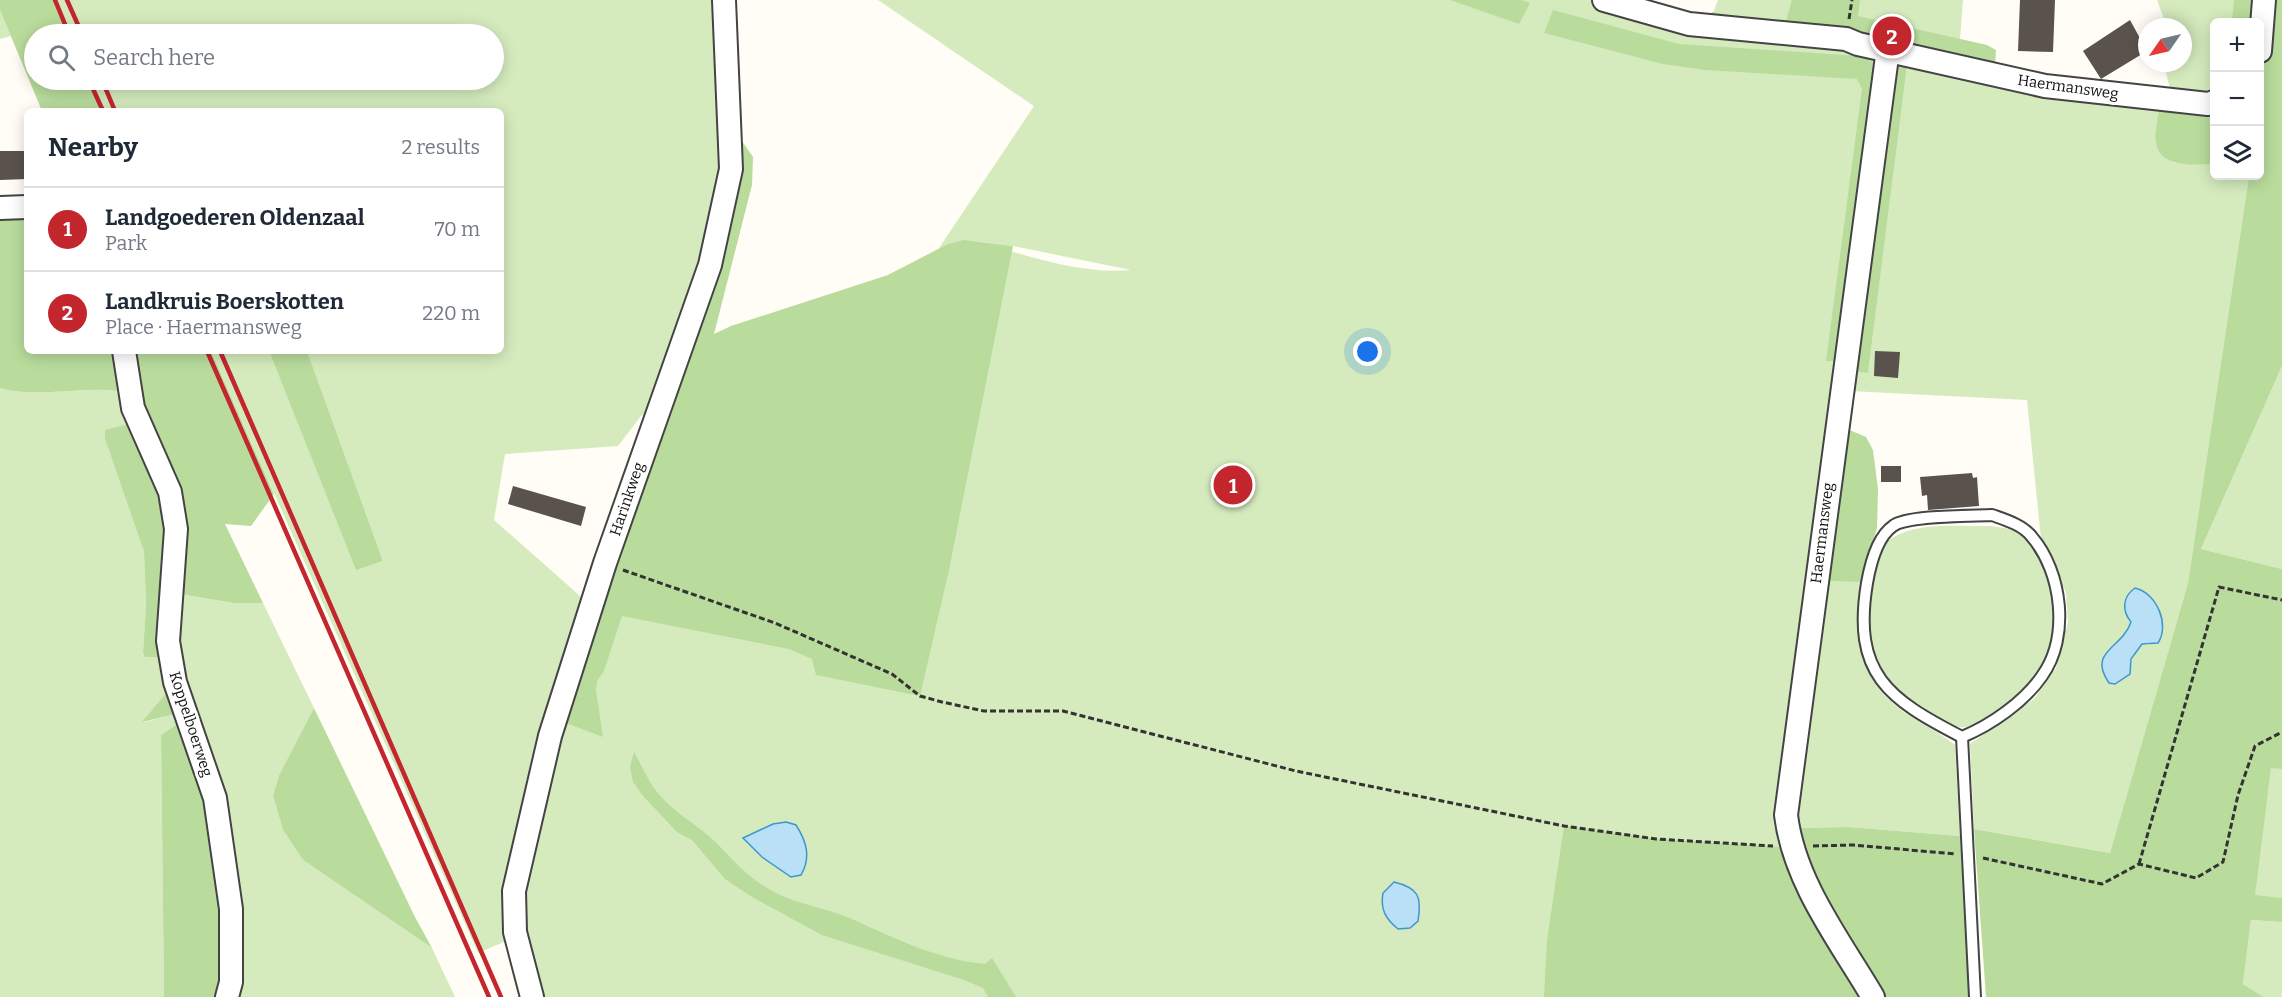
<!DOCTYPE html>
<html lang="en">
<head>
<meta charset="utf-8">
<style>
  body { margin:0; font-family:Bitter,serif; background:#f6f6f7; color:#1f2937 }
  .controls { position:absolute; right:18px; top:18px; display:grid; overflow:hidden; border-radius:9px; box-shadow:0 3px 15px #0003 }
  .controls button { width:54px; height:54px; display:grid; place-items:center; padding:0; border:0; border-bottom:2px solid #e0e1e3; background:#fff; color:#1f2937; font:30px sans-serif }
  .compass { position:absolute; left:2138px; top:18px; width:54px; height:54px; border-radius:50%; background:#fff; box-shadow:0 3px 15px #0003; rotate:236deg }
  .you { position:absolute; left:1368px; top:352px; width:21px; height:21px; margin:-15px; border:4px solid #fff; border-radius:50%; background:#1a73e8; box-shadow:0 0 0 9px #1a73e833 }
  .badge { display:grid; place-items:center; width:39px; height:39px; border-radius:50%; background:#c4262e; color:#fff; font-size:20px; font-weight:700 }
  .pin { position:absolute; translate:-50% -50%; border:3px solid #fff; box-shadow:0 2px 6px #0006 }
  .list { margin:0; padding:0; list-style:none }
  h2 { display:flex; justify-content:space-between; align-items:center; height:78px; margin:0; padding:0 24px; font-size:26px }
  h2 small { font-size:20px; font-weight:400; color:#747a83 }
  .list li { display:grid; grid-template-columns:39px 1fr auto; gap:18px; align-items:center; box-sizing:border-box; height:84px; padding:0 24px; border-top:2px solid #e0e1e3 }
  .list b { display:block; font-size:22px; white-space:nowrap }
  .list p { margin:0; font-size:20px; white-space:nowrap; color:#747a83 }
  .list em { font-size:20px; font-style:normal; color:#747a83 }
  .icon { flex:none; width:33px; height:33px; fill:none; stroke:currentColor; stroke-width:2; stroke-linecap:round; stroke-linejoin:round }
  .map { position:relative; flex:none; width:2282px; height:997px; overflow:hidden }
  .search { position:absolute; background:#fff; box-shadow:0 3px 15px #0003; left:24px; top:24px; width:480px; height:66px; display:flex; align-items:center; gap:15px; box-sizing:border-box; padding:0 21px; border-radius:33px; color:#747a83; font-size:22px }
  .panel { position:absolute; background:#fff; box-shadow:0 3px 15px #0003; left:24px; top:108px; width:480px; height:246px; border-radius:9px }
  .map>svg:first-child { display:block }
</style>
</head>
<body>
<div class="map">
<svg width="2282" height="997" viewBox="0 0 2282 997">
  <rect width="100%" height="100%" fill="#fffdf5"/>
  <!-- green -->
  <g fill="#d5ebbd" fill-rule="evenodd">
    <path d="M55,0H715L724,134L718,208L655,406L641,416L618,446L505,454L494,520L588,603L506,941L478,953L211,351H269L356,569L383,561L307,351H501V111H104L90,80H494V34H70Z"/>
    <path d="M878,0H1608L1708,27L1718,0H1963L1960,39L1987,46L1882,42L1778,830L1864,997H538L519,922L526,863L593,627L888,275L937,251L1034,106ZM974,241L1013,246L1131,270C1079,275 1024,254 974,241Z"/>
    <path d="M2157,0H2282L2260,120V22H2214V105L2168,103L2169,85L2165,68L2160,69L2159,63H2183V27H2167Z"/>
    <path d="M0,10L11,36L0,39Z"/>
    <path d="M1908,59L2159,109L2156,144L2175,163L2214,165V176H2249L2188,583L2110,853L1974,829L1970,744L2034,699L2056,668L2068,622L2066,593L2060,577L2041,539L2027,400L1850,391L1853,371L1868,372ZM2135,588L2150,645L2142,644C2133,653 2130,661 2130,674L2116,684L2122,638L2131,622L2125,601L2129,592Z"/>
    <path d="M2282,366V569L2201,549Z"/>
    <path d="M0,388C37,399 78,386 117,391L133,423L105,439L144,552L146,605L143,652L161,657L168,691L144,722L176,714L180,722L161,735L164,997H0Z"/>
    <path d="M1991,526C2006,528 2025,531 2035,545C2056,574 2059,637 2042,668C2031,689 2009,704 1989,716C1979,721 1971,729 1960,727C1936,725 1904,699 1889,681C1881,673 1876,665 1872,654C1863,629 1868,554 1892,538C1919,521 1961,527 1991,526Z"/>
    <path d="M1825,581L1860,582C1855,623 1856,667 1887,698C1907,718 1934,728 1955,745L1960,836L1848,827L1795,828Z"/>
    <path d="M180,594L232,603H263L314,708L279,775L273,796L283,830L303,860L432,948L455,997H233L177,658Z"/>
    <path d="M2271,767L2282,769V898L2254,896Z"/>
    <path d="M2251,920L2282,922V997H2264L2243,984Z"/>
  </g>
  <!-- forest -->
  <g fill="#b9dc9c">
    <path d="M0,0H55L70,34H34V80H90L104,111H42L0,10Z"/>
    <path d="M1450,0H1521L1530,3L1519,24Z"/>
    <path d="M1792,0H1860L1858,16L1987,45L1996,50L1995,67L1710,20L1712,12L1785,24Z"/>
    <path d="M2234,0H2256L2254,22H2232Z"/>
    <path d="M2269,0H2282V366L2201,549L2282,569V769L2271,768L2255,895L2282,898V922L2251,920L2243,984L2264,997H1986L1974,829L2110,853L2188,583L2249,176H2260V83L2264,72Z"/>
    <path d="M1553,10L1679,44L1860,56L1877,64L1841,361H1826L1862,89L1857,79L1706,70L1663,64L1544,33Z"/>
    <path d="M1897,59H1908L1868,373L1853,371Z"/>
    <path d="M2159,109L2214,111V165C2196,164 2160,169 2156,143C2154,133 2158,119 2159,109Z"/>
    <path d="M739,137L753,157L752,185L714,334L731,326L888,275L948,244L964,240L1013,246L949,570L920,696L816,675L812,659L789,649L622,616L604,671L597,681L596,690L603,737L566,723Z"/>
    <path d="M27,213V351H115L117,391C78,386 37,399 0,388V215Z"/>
    <path d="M132,351H211L274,494L251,526L225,524L263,603H233L180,594L184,557L137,394Z"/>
    <path d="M269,351H307L383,561L356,570Z"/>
    <path d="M133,423L160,490L168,533L161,657H145L143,652L146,605L144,552L105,439V430Z"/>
    <path d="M1845,428L1866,437L1873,450L1878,489L1877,528L1860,582L1825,581Z"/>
    <path d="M168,691L176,714L142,722Z"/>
    <path d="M314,708L415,917L432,948L303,860L283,830L273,796L279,775Z"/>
    <path d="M180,722L200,770L227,905L219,997H164L161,735Z"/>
    <path d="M634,752C641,764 646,777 654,788C668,808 691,821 709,836C733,858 744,876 774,892C799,905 827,908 852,919C894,938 939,960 985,964L992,958L1016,997H988L983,988L964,980L822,935L752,897L725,879L692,840L677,832L643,796L633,782L630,767Z"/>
    <path d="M1564,826L1656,839L1781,847L1867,997H1544L1547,940Z"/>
    <path d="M1848,827L1960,836L1970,997H1885L1821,893L1795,828Z"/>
  </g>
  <!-- water -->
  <g fill="#b9e0f7" stroke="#3f96cf" stroke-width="1.5">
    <path d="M2135,588C2157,593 2170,625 2158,643L2142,644L2131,659L2130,674L2115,684L2109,683C2087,651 2122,649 2131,622C2122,611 2122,597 2135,588Z"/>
    <path d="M786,822L796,825C807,842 811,858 801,875L791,877L762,857L743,838L773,824Z"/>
    <path d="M1394,882C1419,888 1422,897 1418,921L1410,928L1398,929C1386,919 1380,910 1383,893Z"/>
  </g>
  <!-- building -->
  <g fill="#5a524d">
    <path d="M2020,0H2055L2053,52L2018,51Z"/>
    <path d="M2130,20L2147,51L2101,79L2083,51Z"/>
    <path d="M0,151H27V179L0,180Z"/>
    <path d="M1875,351L1900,352L1898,378L1874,376Z"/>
    <rect x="1881" y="466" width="20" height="16"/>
    <path d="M1972,473L1973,478L1977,477L1979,506L1928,510L1927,495L1922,496L1920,477Z"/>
    <path d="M513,486L586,507L581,526L508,504Z"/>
  </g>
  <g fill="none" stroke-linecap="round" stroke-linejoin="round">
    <!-- service casing -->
    <g stroke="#444" stroke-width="14">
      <g id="service">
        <path d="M1992,515C2006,520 2023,525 2032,537C2062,572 2070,637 2042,676C2024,702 1991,725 1962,737C1888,699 1852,674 1867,583C1870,566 1877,537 1893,526C1907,515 1972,516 1992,515Z"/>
        <path d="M1962,737L1975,997"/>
      </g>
    </g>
    <!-- minor casing -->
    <g stroke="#444" stroke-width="26">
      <g id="minor">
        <path d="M1604,0L1689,24L1846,39L1858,44L2045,86L2208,104L2214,102"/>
        <path d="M2260,51L2264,0"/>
        <path d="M0,208L27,207"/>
        <path d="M124,351L133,408L170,492L176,529L168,641L175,682L215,798L231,909V982L227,997"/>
        <path d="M532,997L515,932L514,891L550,736L605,563L710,265L731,169L724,0"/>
        <path d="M1873,997C1840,941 1794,882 1786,815L1888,49"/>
      </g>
    </g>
    <!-- path -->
    <g stroke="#333" stroke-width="3" stroke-dasharray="6 3" stroke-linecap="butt">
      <path d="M1849,19L1852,0"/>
      <path d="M623,570L775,623L892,674L920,696L942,702L984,711H1063L1296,771L1564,826L1656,839L1773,846"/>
      <path d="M1813,846L1853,845L1956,854"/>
      <path d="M1983,858L2102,884L2139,864L2196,878L2223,862L2238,795L2255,746L2282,732"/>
      <path d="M2139,864L2219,587L2282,600"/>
    </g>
    <!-- service -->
    <use href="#service" stroke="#fff" stroke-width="10"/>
    <!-- minor -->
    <use href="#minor" stroke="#fff" stroke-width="22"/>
    <!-- rail -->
    <g stroke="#c4262e" stroke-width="4.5">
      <path d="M55,0L69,34"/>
      <path d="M67,0L82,34"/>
      <path d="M89,80L103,111"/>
      <path d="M102,80L115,111"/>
      <path d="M207,351L489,997"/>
      <path d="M220,351L501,997"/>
    </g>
  </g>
  <g text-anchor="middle" stroke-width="6" stroke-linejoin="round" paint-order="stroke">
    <!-- street labels -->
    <g font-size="15" fill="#111" stroke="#fff">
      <text transform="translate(2068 87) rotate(8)" y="5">Haermansweg</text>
      <text transform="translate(627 499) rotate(-71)" y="5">Harinkweg</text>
      <text transform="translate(1822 533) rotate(-83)" y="5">Haermansweg</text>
      <text transform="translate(191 724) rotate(72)" y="5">Koppelboerweg</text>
    </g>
  </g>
</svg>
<div class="controls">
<button>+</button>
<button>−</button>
<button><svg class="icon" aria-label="layers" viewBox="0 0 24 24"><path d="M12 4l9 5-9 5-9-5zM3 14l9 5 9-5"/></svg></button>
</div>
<svg class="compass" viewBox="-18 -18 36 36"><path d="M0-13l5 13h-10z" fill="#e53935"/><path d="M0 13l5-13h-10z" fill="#747a83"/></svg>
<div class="you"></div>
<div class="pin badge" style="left:1233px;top:485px">1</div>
<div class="pin badge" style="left:1892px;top:36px">2</div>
<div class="search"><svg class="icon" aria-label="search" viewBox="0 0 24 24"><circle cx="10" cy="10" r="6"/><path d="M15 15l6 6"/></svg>Search here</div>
<section class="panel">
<h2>Nearby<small>2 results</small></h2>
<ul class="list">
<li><span class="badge">1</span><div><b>Landgoederen Oldenzaal</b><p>Park</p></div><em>70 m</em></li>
<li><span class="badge">2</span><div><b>Landkruis Boerskotten</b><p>Place · Haermansweg</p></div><em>220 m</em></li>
</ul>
</section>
</div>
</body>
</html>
